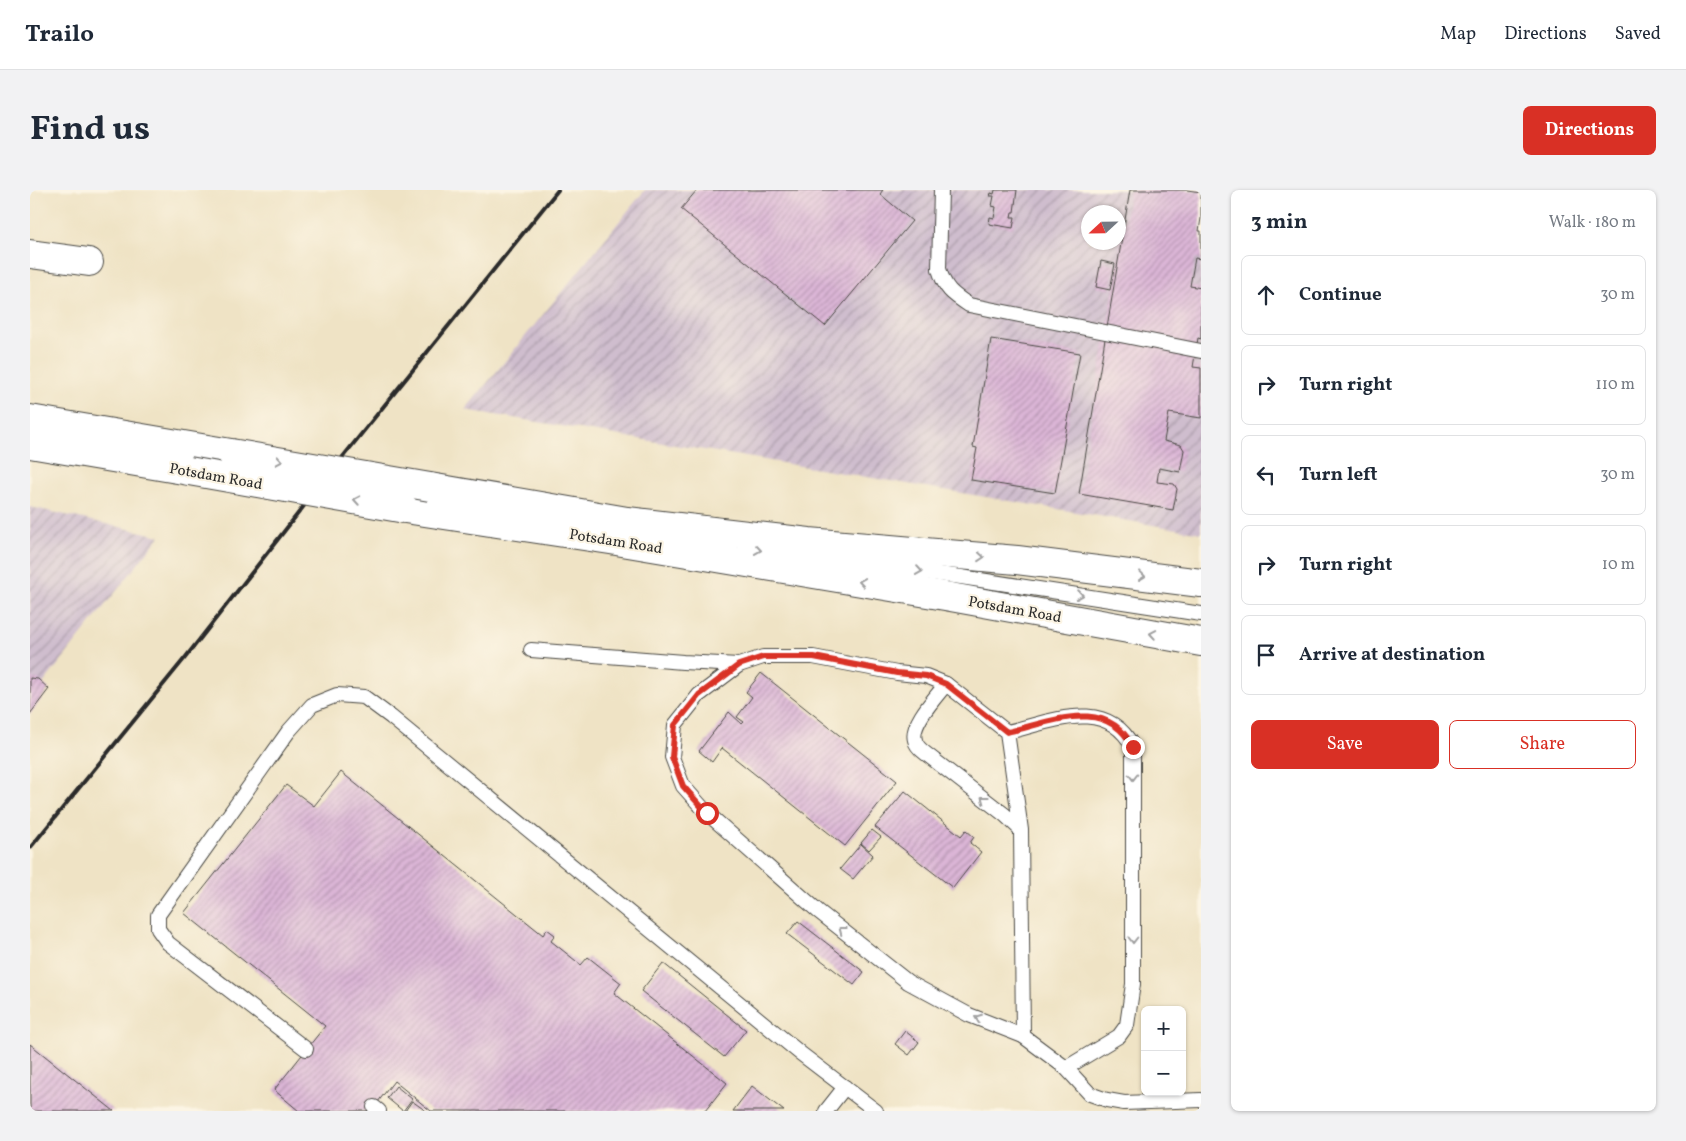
<!DOCTYPE html>
<html lang="en">
<head>
<meta charset="utf-8">
<style>
  body { margin:0; font-family:Vollkorn,serif; background:#f2f2f3; color:#1f2937 }
  .controls { position:absolute; right:15px; bottom:15px; display:grid; overflow:hidden; border-radius:8px; box-shadow:0 1px 4px #0004 }
  .controls button { width:45px; height:45px; display:grid; place-items:center; padding:0; border:0; border-bottom:1px solid #e0e1e3; background:#fff; color:#1f2937; font:25px sans-serif }
  .compass { position:absolute; left:1051px; top:15px; width:45px; height:45px; border-radius:50%; background:#fff; box-shadow:0 1px 4px #0004; rotate:248deg }
  .stop { position:absolute; width:15px; height:15px; margin:-11px; border:4px solid #d93025; border-radius:50%; background:#fff }
  .stop.end { background:#d93025; border-color:#fff; box-shadow:0 1px 5px #0008 }
  .list { margin:0; padding:0; list-style:none }
  h2 { display:flex; justify-content:space-between; align-items:center; height:65px; margin:0; padding:0 20px; font-size:21px }
  h2 small { font-size:16px; font-weight:400; color:#747a83 }
  .list li { display:grid; grid-template-columns:32px 1fr auto; gap:15px; align-items:center; box-sizing:border-box; height:80px; margin:0 10px 10px; padding:0 10px; border:1px solid #e0e1e3; border-radius:8px }
  .list b { display:block; font-size:19px; white-space:nowrap }
  .list em { font-size:16px; font-style:normal; color:#747a83 }
  .actions { display:flex; gap:10px; padding:15px 20px }
  .actions a { flex:1; padding:11px 0; border:1px solid #d93025; border-radius:8px; text-align:center; font-size:18px; color:#d93025 }
  .actions .main { background:#d93025; color:#fff }
  .icon { flex:none; width:28px; height:28px; fill:none; stroke:currentColor; stroke-width:2; stroke-linecap:round; stroke-linejoin:round }
  .map { position:relative; flex:none; width:1171px; height:921px; overflow:hidden; border-radius:8px }
  header { display:flex; align-items:center; gap:30px; box-sizing:border-box; height:70px; padding:0 25px; background:#fff; border-bottom:1px solid #e0e1e3 }
  header strong { font-size:24px }
  nav { display:flex; gap:28px; margin-inline-start:auto; font-size:18px }
  .intro { display:flex; align-items:center; justify-content:space-between; box-sizing:border-box; height:120px; padding:0 30px }
  h1 { margin:0; font-size:35px }
  .button { padding:12px 22px; border-radius:8px; background:#d93025; color:#fff; font-size:18px; font-weight:700 }
  main { display:flex; gap:30px; padding:0 30px }
  aside { flex:1; background:#fff; border-radius:8px; box-shadow:0 1px 4px #0004 }
  .map>svg:first-child { display:block }
</style>
</head>
<body>
<header>
<strong>Trailo</strong>
<nav><a>Map</a><a>Directions</a><a>Saved</a></nav>
</header>
<div class="intro"><h1>Find us</h1><a class="button">Directions</a></div>
<main>
<div class="map">
<svg width="1171" height="921" viewBox="0 0 1171 921">
  <defs>
    <pattern id="industrial-furrows" width="10" height="10" patternUnits="userSpaceOnUse" patternTransform="scale(1.25)"><rect width="10" height="10" fill="#cfbdce"/><path d="M-1 1l2-2M0 10L10 0M9 11l2-2" fill="none" stroke="#a89aa7"/></pattern>
    <pattern id="building-hatch" width="6" height="6" patternUnits="userSpaceOnUse" patternTransform="scale(1.25)"><rect width="6" height="6" fill="#dcb6d7"/><path d="M-1 1l2-2M0 6l6-6M5 7l2-2" fill="none" stroke="#b394af"/></pattern>
  </defs>
  <rect width="100%" height="100%" fill="#fcf5e5"/>
  <filter id="ink" filterUnits="userSpaceOnUse"><feTurbulence type="fractalNoise" baseFrequency=".02" numOctaves="2"/><feDisplacementMap in="SourceGraphic" scale="10" xChannelSelector="R" yChannelSelector="G"/><feConvolveMatrix kernelMatrix="1 2 1 2 8 2 1 2 1" color-interpolation-filters="sRGB"/></filter>
  <filter id="wash" filterUnits="userSpaceOnUse"><feTurbulence type="fractalNoise" baseFrequency=".0096" numOctaves="4" result="noise"/><feDisplacementMap in="SourceGraphic" scale="20" xChannelSelector="R" yChannelSelector="G"/><feGaussianBlur stdDeviation="1.12" result="paint"/><feColorMatrix in="noise" values="0 0 0 0 0 0 0 0 0 0 0 0 0 0 0 0 0 1.4 0 .05"/><feComposite in="paint" operator="in"/></filter>
  <g filter="url(#wash)">
    <rect width="100%" height="100%" fill="#efe3c5"/>
    <!-- industrial -->
    <g fill="url(#industrial-furrows)" fill-rule="evenodd">
      <path d="M615,0H1171V343L435,220ZM1058,22H1088V52H1058Z"/>
      <path d="M0,317L130,346L0,510Z"/>
    </g>
    <g id="blocks">
      <!-- building -->
      <g fill="url(#building-hatch)">
        <path d="M667,0H853L850,4L882,31L795,136L651,19Z"/>
        <path d="M965,0H987L984,22H982L981,27H985L983,38L959,34L960,27L964,28L966,17L962,16L964,6H960L961,3L964,4Z"/>
        <path d="M1100,0H1157L1171,2V28L1169,41H1171V69L1165,68L1160,96L1171,98V149L1168,148L1163,177L1171,178V228L1139,223L1134,251L1151,255L1154,260L1150,282L1129,278L1127,292L1144,294L1147,299L1143,320L1049,304Z"/>
        <path d="M1071,71L1085,74L1080,100L1066,97Z"/>
        <path d="M961,149L1050,163L1025,303L941,290L947,258L943,257Z"/>
        <path d="M731,483L867,591L815,656L692,558L682,572L669,561L699,522L712,534L714,532L707,527L722,507L716,502Z"/>
        <path d="M0,488L8,489L19,499L0,524Z"/>
        <path d="M311,582L513,745L517,739L525,745L521,751L551,775L558,767L591,793L584,803L697,893L675,921H401L364,891L341,921H269L244,900L295,836L154,723L256,595L284,616Z"/>
        <path d="M875,601L931,646L936,640L944,647L940,653L951,662L923,698L845,637Z"/>
        <path d="M842,640L851,647L839,660L831,653Z"/>
        <path d="M831,654L843,665L823,689L810,679Z"/>
        <path d="M768,731L834,782L824,795L757,744Z"/>
        <path d="M633,773L716,840L694,867L611,801Z"/>
        <path d="M875,841L889,852L879,865L865,854Z"/>
        <path d="M0,854L84,921H0Z"/>
        <path d="M366,896L382,909L373,921L357,908Z"/>
        <path d="M722,896L754,921H703Z"/>
        <path d="M382,911L396,921H375Z"/>
      </g>
    </g>
  </g>
  <g filter="url(#ink)">
    <use href="#blocks" fill-opacity="0" stroke="#484742" stroke-width="1"/>
    <g fill="none" stroke-linecap="round" stroke-linejoin="round">
      <!-- service casing -->
      <g stroke="#484742" stroke-width="16">
        <g id="service">
          <path d="M911,0L909,79C915,99 922,104 939,115L1171,161"/>
          <path d="M717,358L931,387L1171,424"/>
          <path d="M501,460L653,472L709,475"/>
          <path d="M916,494L896,486L867,483L783,467H733L709,475L669,505L645,535L642,567L653,596L677,623L788,721L878,792L939,825L993,846"/>
          <path d="M977,542C1021,532 1076,506 1103,557V794L1097,835L1089,846L1036,878"/>
          <path d="M991,640L975,625L895,563C891,560 886,556 885,550C880,534 906,507 916,494L977,542L991,640L993,846L1036,878L1060,904L1077,910L1094,913L1171,910"/>
          <path d="M276,859L138,753L128,739V725L258,542L282,515L307,505L334,507L361,527L770,863L846,921"/>
          <path d="M344,917L349,921"/>
          <path d="M796,921L815,897"/>
        </g>
      </g>
      <!-- minor casing -->
      <g stroke="#484742" stroke-width="30">
        <path id="minor" d="M0,64L59,72"/>
      </g>
      <!-- primary casing -->
      <g stroke="#484742" stroke-width="30">
        <g id="primary">
          <path d="M0,229L201,263"/>
          <path d="M0,254L159,281"/>
          <path d="M400,297L597,331L779,352L987,370L1171,393"/>
          <path d="M375,319L580,350L915,406L1171,452"/>
        </g>
      </g>
      <!-- service -->
      <use href="#service" stroke="#fff" stroke-width="14"/>
      <!-- minor -->
      <use href="#minor" stroke="#fff" stroke-width="28"/>
      <!-- primary -->
      <use href="#primary" stroke="#fff" stroke-width="28"/>
      <!-- rail -->
      <path stroke="#2b2b2b" stroke-width="4" d="M0,658L155,468L295,289L528,0"/>
      <!-- primary-bridge casing -->
      <g stroke="#484742" stroke-width="30" stroke-linecap="butt">
        <g id="primary-bridge">
          <path d="M201,263L400,297"/>
          <path d="M159,281L375,319"/>
        </g>
      </g>
      <!-- primary-bridge -->
      <use href="#primary-bridge" stroke="#fff" stroke-width="28"/>
    </g>
    <!-- one-way arrows -->
    <defs><path id="oneway-chevron" d="M-2-3.5L2.5 0L-2 3.5" fill="none" stroke-width="1.6" stroke-linecap="round" stroke-linejoin="round" transform="scale(1.25)"/></defs>
    <g stroke="#a0a0a0">
      <use href="#oneway-chevron" transform="translate(249 271) rotate(10)"/>
      <use href="#oneway-chevron" transform="translate(327 310) rotate(-170)"/>
      <use href="#oneway-chevron" transform="translate(728 360) rotate(8)"/>
      <use href="#oneway-chevron" transform="translate(951 367) rotate(5)"/>
      <use href="#oneway-chevron" transform="translate(889 381) rotate(8)"/>
      <use href="#oneway-chevron" transform="translate(1112 386) rotate(7)"/>
      <use href="#oneway-chevron" transform="translate(832 392) rotate(-171)"/>
      <use href="#oneway-chevron" transform="translate(1050 405) rotate(9)"/>
      <use href="#oneway-chevron" transform="translate(1123 444) rotate(-170)"/>
      <use href="#oneway-chevron" transform="translate(1103 587) rotate(90)"/>
      <use href="#oneway-chevron" transform="translate(954 609) rotate(-143)"/>
      <use href="#oneway-chevron" transform="translate(812 740) rotate(-142)"/>
      <use href="#oneway-chevron" transform="translate(1103 750) rotate(90)"/>
      <use href="#oneway-chevron" transform="translate(948 828) rotate(-159)"/>
    </g>
  </g>
  <g fill="none" stroke-linecap="round" stroke-linejoin="round" filter="url(#ink)">
    <!-- route -->
    <path stroke="#d93025" stroke-width="6" d="M677,623L653,596L642,567L645,535L669,505L709,475L733,467H784L867,483L896,486L916,494L977,542C1022,532 1076,506 1103,557"/>
  </g>
  <g text-anchor="middle" stroke-width="4.5" stroke-linejoin="round" paint-order="stroke">
    <!-- street labels -->
    <g font-size="15" fill="#2b2b2b" stroke="#fcf5e5">
      <text transform="translate(186 286) rotate(10)" y="5">Potsdam Road</text>
      <text transform="translate(586 351) rotate(9)" y="5">Potsdam Road</text>
      <text transform="translate(985 419) rotate(10)" y="5">Potsdam Road</text>
    </g>
  </g>
</svg>
<div class="controls">
<button>+</button>
<button>−</button>
</div>
<svg class="compass" viewBox="-18 -18 36 36"><path d="M0-13l5 13h-10z" fill="#e53935"/><path d="M0 13l5-13h-10z" fill="#747a83"/></svg>
<div class="stop" style="left:677px;top:623px"></div>
<div class="stop end" style="left:1103px;top:557px"></div>
</div>
<aside>
<h2>3 min<small>Walk · 180 m</small></h2>
<ul class="list">
<li><svg class="icon" aria-label="ahead" viewBox="0 0 24 24"><path d="M12 20V5M6 11l6-6 6 6"/></svg><div><b>Continue</b></div><em>30 m</em></li>
<li><svg class="icon" aria-label="right" viewBox="0 0 24 24"><path d="M7 20v-9h11M14 6l5 5-5 5"/></svg><div><b>Turn right</b></div><em>110 m</em></li>
<li><svg class="icon" aria-label="left" viewBox="0 0 24 24"><path d="M17 20v-9H6M10 6l-5 5 5 5"/></svg><div><b>Turn left</b></div><em>30 m</em></li>
<li><svg class="icon" aria-label="right" viewBox="0 0 24 24"><path d="M7 20v-9h11M14 6l5 5-5 5"/></svg><div><b>Turn right</b></div><em>10 m</em></li>
<li><svg class="icon" aria-label="arrive" viewBox="0 0 24 24"><path d="M6 21V4h12l-3 4 3 4H6"/></svg><div><b>Arrive at destination</b></div></li>
</ul>
<div class="actions"><a class="main">Save</a><a>Share</a></div>
</aside>
</main>
</body>
</html>
